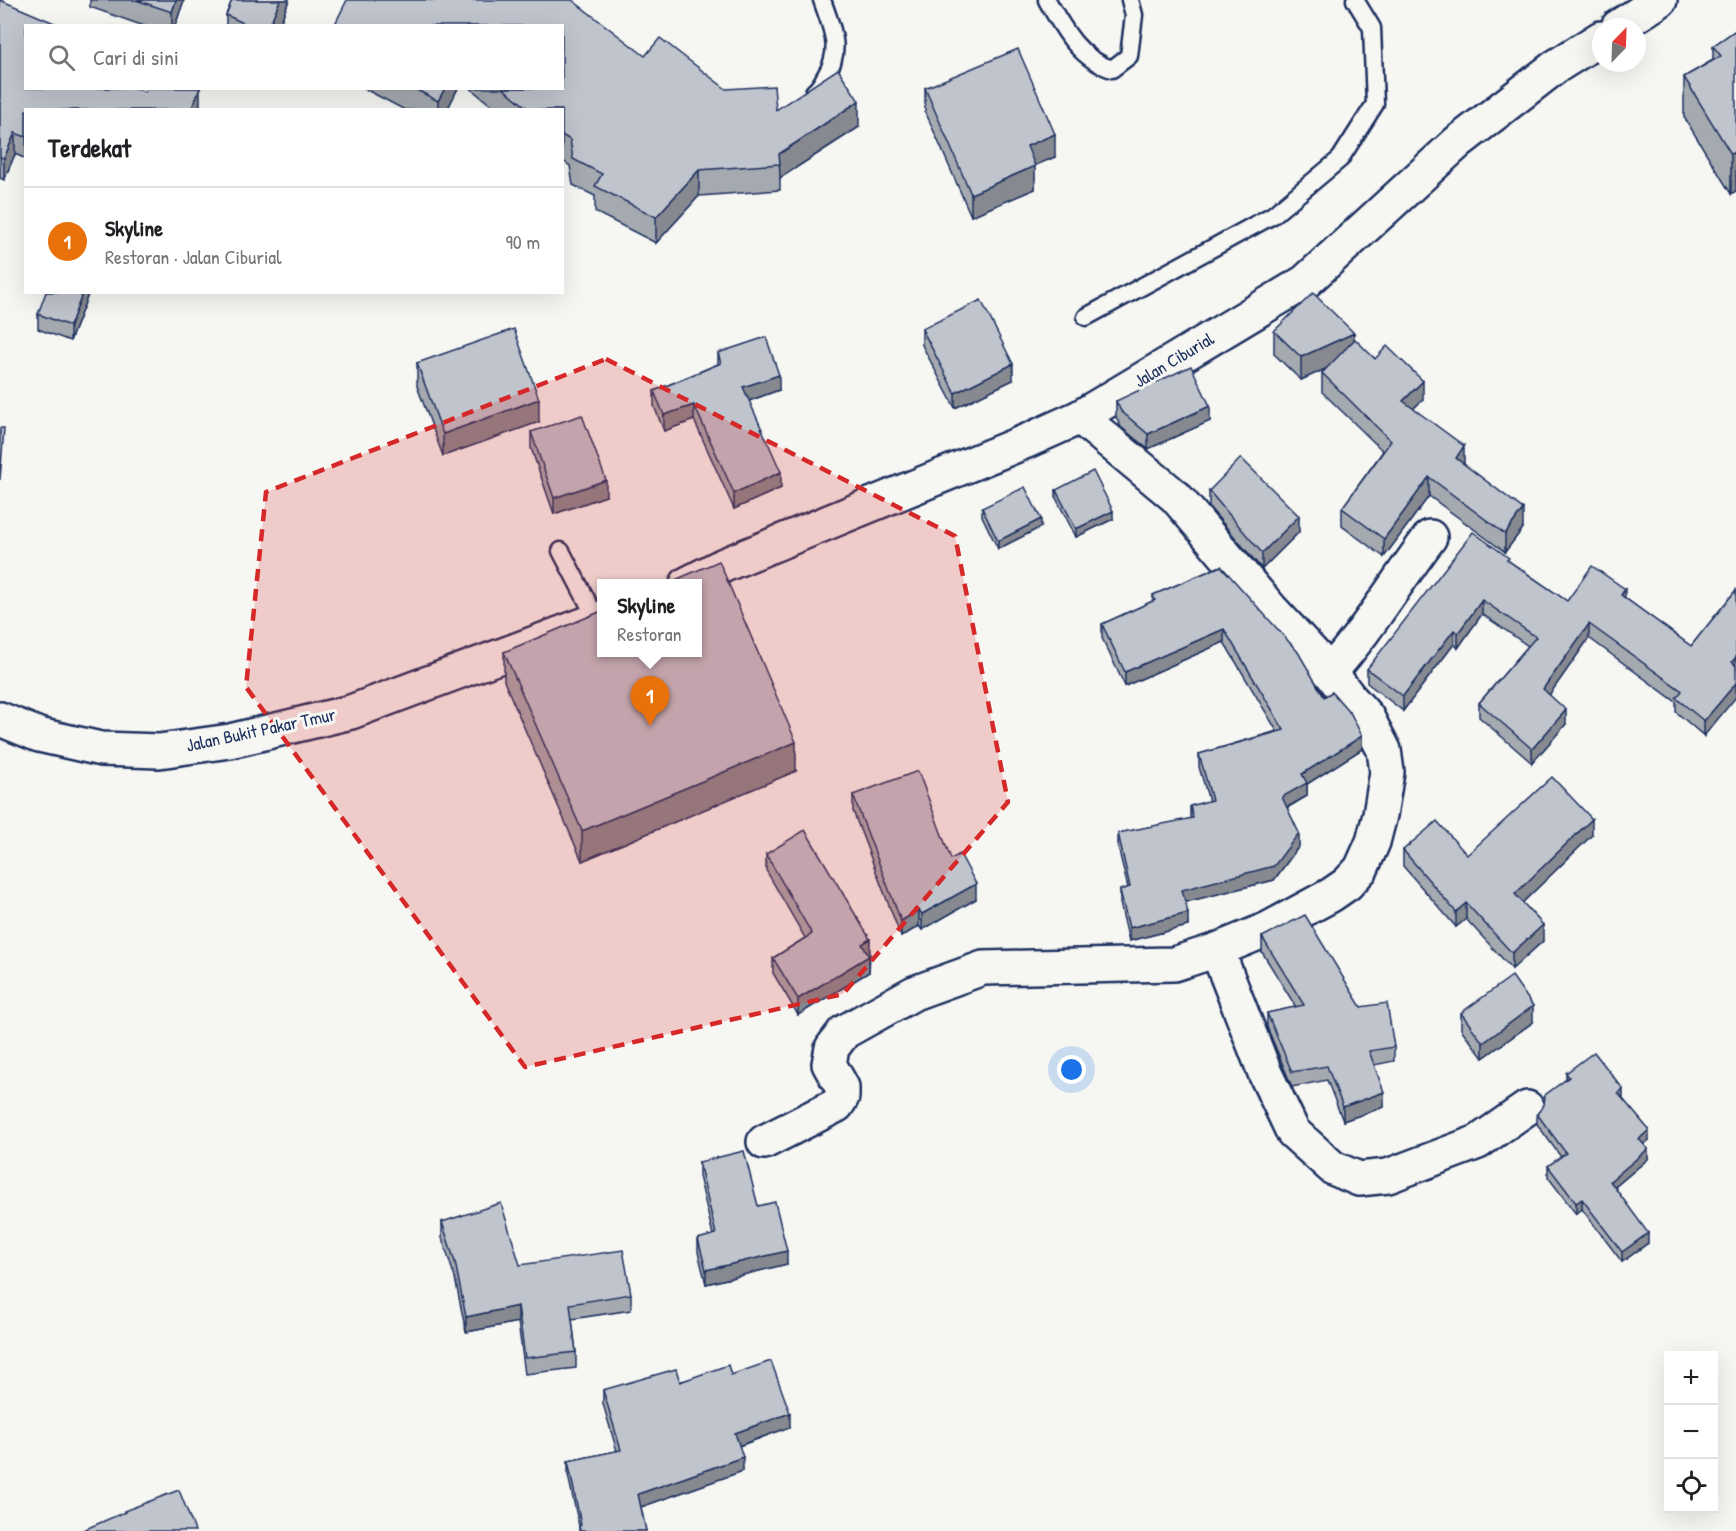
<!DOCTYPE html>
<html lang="id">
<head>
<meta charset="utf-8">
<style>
  body { margin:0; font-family:"Patrick Hand",sans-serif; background:#f6f6f6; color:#202124 }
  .controls { position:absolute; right:18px; bottom:18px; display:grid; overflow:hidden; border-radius:0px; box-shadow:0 6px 24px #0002 }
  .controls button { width:54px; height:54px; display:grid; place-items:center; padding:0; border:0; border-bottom:2px solid #e0e0e0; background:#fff; color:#202124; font:30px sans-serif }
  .compass { position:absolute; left:1592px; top:18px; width:54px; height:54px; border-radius:50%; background:#fff; box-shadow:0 6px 24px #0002; rotate:23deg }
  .you { position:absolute; left:1072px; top:1070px; width:21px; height:21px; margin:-15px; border:4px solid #fff; border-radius:50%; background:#1a73e8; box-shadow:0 0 0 9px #1a73e833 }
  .badge { display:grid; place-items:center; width:39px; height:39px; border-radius:50%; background:#d1495b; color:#fff; font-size:20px; font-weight:700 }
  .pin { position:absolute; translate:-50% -50px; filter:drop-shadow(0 2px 3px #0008) }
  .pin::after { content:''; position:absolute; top:32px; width:21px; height:18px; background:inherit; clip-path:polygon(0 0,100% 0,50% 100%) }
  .popup { position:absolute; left:597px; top:579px; width:105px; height:78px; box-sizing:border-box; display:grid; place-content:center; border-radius:0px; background:#fff; filter:drop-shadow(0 2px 4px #0005); font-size:20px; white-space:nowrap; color:#757577 }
  .popup b { font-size:22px; color:#202124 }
  .popup::after { content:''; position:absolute; left:50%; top:100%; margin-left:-12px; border:12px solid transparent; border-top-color:#fff }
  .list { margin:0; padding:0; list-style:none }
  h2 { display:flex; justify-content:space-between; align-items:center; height:78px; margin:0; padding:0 24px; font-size:26px }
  h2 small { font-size:20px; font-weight:400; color:#757577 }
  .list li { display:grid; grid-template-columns:39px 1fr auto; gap:18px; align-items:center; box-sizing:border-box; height:108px; padding:0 24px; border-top:2px solid #e0e0e0 }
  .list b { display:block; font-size:22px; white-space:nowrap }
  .list p { margin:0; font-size:20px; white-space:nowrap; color:#757577 }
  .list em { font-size:20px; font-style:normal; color:#757577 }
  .icon { flex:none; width:33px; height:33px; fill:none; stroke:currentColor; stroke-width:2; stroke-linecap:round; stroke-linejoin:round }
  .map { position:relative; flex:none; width:1736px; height:1531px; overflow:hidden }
  .search { position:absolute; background:#fff; box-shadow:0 6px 24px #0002; left:24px; top:24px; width:540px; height:66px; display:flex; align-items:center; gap:15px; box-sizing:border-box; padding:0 21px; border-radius:0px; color:#757577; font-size:22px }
  .panel { position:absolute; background:#fff; box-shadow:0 6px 24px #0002; left:24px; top:108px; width:540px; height:186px; border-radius:0px }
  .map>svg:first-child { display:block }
</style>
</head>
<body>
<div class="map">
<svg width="1736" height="1531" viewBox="0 0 1736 1531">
  <rect width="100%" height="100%" fill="#f6f6f2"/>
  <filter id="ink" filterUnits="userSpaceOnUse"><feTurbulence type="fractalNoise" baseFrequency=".0167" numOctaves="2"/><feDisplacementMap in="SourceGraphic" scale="12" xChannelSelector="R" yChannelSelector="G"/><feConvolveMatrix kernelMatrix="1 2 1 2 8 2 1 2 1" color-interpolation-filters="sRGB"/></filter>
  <g filter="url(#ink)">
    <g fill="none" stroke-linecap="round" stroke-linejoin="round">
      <!-- lane casing -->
      <g stroke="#1b2f5e" stroke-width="21">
        <g id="lane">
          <path d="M1047,0C1063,28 1079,59 1112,69L1129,56L1134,15L1130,0"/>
          <path d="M814,92C819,88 822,83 825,77C843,49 832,29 822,0"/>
          <path d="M1086,317L1273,215L1340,159L1375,104L1372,28L1355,0"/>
          <path d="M561,551L597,620"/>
        </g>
      </g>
      <!-- street casing -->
      <g stroke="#1b2f5e" stroke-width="38">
        <g id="street">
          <path d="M1618,27L1660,0"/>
          <path d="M687,584L724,565L1029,440L1080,417L1305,282L1458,142L1555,67L1601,38"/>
          <path d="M1330,672C1368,630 1396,582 1430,537"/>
          <path d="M0,719L39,735L101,749L159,751L230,741L351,712L602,618"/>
          <path d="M1217,950L1265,1073L1293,1132L1333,1168L1359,1179L1388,1176L1478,1142L1527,1108"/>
          <path d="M764,1142L837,1105L842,1097V1087L829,1064L832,1048L844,1032L914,993L983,968L1174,964L1217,950L1268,929L1331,895L1347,884L1361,869L1373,842L1380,815L1387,772L1384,750L1367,717L1349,697L1330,672L1271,609L1176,497L1080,417"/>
        </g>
      </g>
      <!-- lane -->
      <use href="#lane" stroke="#f6f6f2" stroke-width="16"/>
      <!-- street -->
      <use href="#street" stroke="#f6f6f2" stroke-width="33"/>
    </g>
    <!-- wall -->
    <g fill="#a5a9b0" stroke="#1b2f5e" stroke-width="1.5">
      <path d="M0,0L26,88L145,92L200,110H26V159L15,154L4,180L0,178Z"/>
      <path d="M90,0H184L175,26H144L90,7Z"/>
      <path d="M232,0H289L279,26H226V15Z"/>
      <path d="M1736,30L1731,194L1684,117V77L1713,60V46Z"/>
      <path d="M645,56L776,110L859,127L780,178V190L699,196L656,243L595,212V196L573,185L570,166L562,160V110H497L470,88H562Z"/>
      <path d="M363,88H458L447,110H405Z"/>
      <path d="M925,88L1055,157L1034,165L1035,189L971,216L925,111Z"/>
      <path d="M89,292L70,341L38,329V314Z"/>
      <path d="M922,329L1013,380L955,408L922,345Z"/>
      <path d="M1274,331L1354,341L1423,399L1413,409L1523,528L1505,552L1429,496L1384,557L1342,526V508L1383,451L1322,392V373L1327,368L1301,380L1274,354Z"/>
      <path d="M718,353L779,390L749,401L781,488L734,509L694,420L664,431L654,406V391L718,364Z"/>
      <path d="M417,363L539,422L443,456L417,386Z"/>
      <path d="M1116,401L1210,421L1148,449L1121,427L1116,417Z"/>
      <path d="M531,432L606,496L554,514L531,448Z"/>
      <path d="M1056,490L1113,519L1076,537L1056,498Z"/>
      <path d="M1209,491L1299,532L1262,569L1209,507Z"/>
      <path d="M982,508L1041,527L998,549L982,516Z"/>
      <path d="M1509,561L1567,601L1625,598L1691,646L1736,590L1704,736L1676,712V702L1589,638L1549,695L1566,724L1532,763L1479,717V703L1528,646L1482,614L1458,648L1454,644L1403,711L1367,683V669Z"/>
      <path d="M1221,566L1324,697L1362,749L1307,784V796L1287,808L1299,846L1274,880L1185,902L1188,926L1129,941L1120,903V890L1128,888L1118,847V833L1190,819V806L1209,801L1199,767V754L1277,731L1224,642L1125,686L1102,638V624L1153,601V595Z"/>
      <path d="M504,652L796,771L582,861L504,681Z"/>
      <path d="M853,795L951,859L976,899L922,930L919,926L901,937L853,811Z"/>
      <path d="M1592,835L1522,903L1543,941L1512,969L1466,919L1456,927L1403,866V850L1467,855Z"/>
      <path d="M766,854L870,955L869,972L798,1015L773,973V958L805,938L766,870Z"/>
      <path d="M1262,937L1361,1007L1394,1047V1061L1374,1065L1384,1107L1343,1121L1327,1080L1292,1087L1267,1027V1013L1296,1007L1262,952Z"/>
      <path d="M1461,1013L1533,1022L1483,1058L1461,1029Z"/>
      <path d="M1566,1073L1623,1100L1649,1140L1644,1144L1648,1159L1615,1187L1648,1243L1622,1262L1582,1209L1576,1214L1548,1177V1166L1561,1157L1537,1124V1114L1566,1079Z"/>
      <path d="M699,1162L758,1206L787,1264L706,1284L698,1252V1239L713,1235L699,1176Z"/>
      <path d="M442,1222L520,1265L631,1294V1310L572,1319L576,1352V1368L525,1374L518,1322L466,1332L455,1278L442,1238Z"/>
      <path d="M731,1375L790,1427L739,1446L743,1471L641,1507L646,1531H579V1526L568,1475V1461L617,1451L603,1404V1390Z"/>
    </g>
    <!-- shaded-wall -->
    <g fill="#868990" stroke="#1b2f5e" stroke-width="1.5">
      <path d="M176,0H184L175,26H172V12Z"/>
      <path d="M280,0H289L279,26H269Z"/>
      <path d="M200,88V110H191Z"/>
      <path d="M445,88H458L447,110H438V101Z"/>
      <path d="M859,101V127L780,178L779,154Z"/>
      <path d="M15,133V154L4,180V158Z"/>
      <path d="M1055,134V157L1027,169V146Z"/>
      <path d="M1736,151V191L1731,194V154Z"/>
      <path d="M1035,166V189L971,216V194Z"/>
      <path d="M699,170V196L656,243V217Z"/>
      <path d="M83,292H89L70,341V326Z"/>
      <path d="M1354,333V356L1301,380V357Z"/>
      <path d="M1013,364V380L955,408V393Z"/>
      <path d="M779,375V390L743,403V387Z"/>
      <path d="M1423,381V399L1403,419V401Z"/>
      <path d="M539,399V422L443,456V434Z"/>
      <path d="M694,405V420L664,431V415Z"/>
      <path d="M1210,406V421L1148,449V434Z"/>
      <path d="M1464,446V465L1456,458Z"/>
      <path d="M781,472V488L734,509V493Z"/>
      <path d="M1429,477V496L1384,557V539Z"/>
      <path d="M606,480V496L554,514V498Z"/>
      <path d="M1523,509V528L1505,552V534Z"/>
      <path d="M1113,511V519L1076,537V529Z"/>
      <path d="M1299,516V532L1262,569V553Z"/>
      <path d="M1041,519V527L998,549V541Z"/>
      <path d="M1625,589V604L1621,595Z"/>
      <path d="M1482,600V614L1458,648V633Z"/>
      <path d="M1589,624V638L1543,704V689Z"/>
      <path d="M1224,629V642L1125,686V672Z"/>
      <path d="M1454,630V644L1403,711V696Z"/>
      <path d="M1736,657V671L1732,662Z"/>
      <path d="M1736,683V697L1704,736V721Z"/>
      <path d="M1566,710V724L1532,763V749Z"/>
      <path d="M1362,736V749L1307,784V796L1282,810V797L1302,774Z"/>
      <path d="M796,742V771L582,861V831Z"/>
      <path d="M1592,819V835L1515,910V894Z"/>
      <path d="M1299,833V846L1274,880L1182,903V890Z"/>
      <path d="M976,884V899L922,930V914Z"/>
      <path d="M1466,903V919L1456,927V912Z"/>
      <path d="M919,910V926L901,937V921Z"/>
      <path d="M1188,913V926L1129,941V928Z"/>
      <path d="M1543,925V941L1512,969V953Z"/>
      <path d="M870,939V955L862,960V944Z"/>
      <path d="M869,956V972L798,1015V999Z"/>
      <path d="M1533,1006V1022L1483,1058V1043Z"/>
      <path d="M1623,1089V1099L1618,1093Z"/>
      <path d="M1384,1092V1107L1343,1121V1107Z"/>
      <path d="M1649,1130V1140L1639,1149V1139Z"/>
      <path d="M1648,1149V1159L1610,1191V1181Z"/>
      <path d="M1582,1199V1209L1576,1214V1203Z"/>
      <path d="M1648,1233V1243L1622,1262V1252Z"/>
      <path d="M787,1251V1264L706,1284V1270Z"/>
      <path d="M518,1306V1322L466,1332V1317Z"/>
      <path d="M790,1413V1427L735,1447V1433Z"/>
      <path d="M743,1457V1471L638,1508V1494Z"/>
    </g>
    <!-- building -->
    <g fill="#c0c4cd" stroke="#1b2f5e" stroke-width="1.5">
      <path d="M0,0L59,25V26H26V88H135L145,92L146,88H200L191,110H26V137L15,133L4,158L0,157Z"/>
      <path d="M136,0H176L172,12Z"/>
      <path d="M232,0H280L269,26H250L226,15Z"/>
      <path d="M347,0H572L645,56L660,38L726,89L774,86L776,110L838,69L859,101L779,154L780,164L699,170L656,217L595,186L602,174L573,159L570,140L562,135V110H530L503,88H562V26H334Z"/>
      <path d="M1736,30V151L1731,154L1684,77L1721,56L1713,46Z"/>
      <path d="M1018,49L1055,134L1027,146L1035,166L971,194L925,88Z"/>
      <path d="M413,88H445L438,101Z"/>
      <path d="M46,292H83L70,326L38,314Z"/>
      <path d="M1313,293L1354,333L1301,357L1274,331Z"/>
      <path d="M981,300L1013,364L955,393L922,329Z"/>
      <path d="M514,329L539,399L443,434L417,363Z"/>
      <path d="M766,337L779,375L743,387L781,472L734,493L694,405L664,415L654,391L721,363L718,353Z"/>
      <path d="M1355,339L1375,359L1387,346L1423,381L1403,401L1464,446L1456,458L1523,509L1505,534L1429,477L1384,539L1342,508L1391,441L1322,373Z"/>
      <path d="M1191,366L1210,406L1148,434L1121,411L1116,401Z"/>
      <path d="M582,415L606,480L554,498L531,432Z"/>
      <path d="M0,428H4L0,480Z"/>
      <path d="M1241,458L1299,516L1262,553L1209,491Z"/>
      <path d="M1093,471L1113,511L1076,529L1056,490Z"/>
      <path d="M1025,487L1041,519L998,541L982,508Z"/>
      <path d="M1473,532L1509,558L1507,560L1567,601L1592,566L1625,589L1621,595L1691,646L1736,590V657L1732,662L1736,666V683L1704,721L1676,698L1682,691L1589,624L1543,689L1566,710L1532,749L1479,703L1536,637L1482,600L1458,633L1454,630L1403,696L1367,669Z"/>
      <path d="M719,561L796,742L582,831L504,652L602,611V652H698V584H666Z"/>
      <path d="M1221,566L1298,652L1324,697L1332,692L1351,714L1362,736L1302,774L1307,783L1282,797L1299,833L1274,866L1182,890L1188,913L1129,928L1120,890L1130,887L1118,833L1193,818L1190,806L1212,800L1199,754L1284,730L1224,629L1125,672L1102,624L1155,600L1153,595Z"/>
      <path d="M918,771L951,859L960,854L976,884L922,914L919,910L901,921L853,795Z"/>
      <path d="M1552,777L1592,819L1515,894L1543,925L1512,953L1466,903L1456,912L1403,850L1437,821L1467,855Z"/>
      <path d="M805,830L870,939L862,944L869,956L798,999L773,958L812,934L766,854Z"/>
      <path d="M1305,915L1361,1007L1387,1003L1394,1047L1369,1051L1384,1092L1343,1107L1327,1066L1292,1072L1267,1013L1304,1005L1262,937Z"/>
      <path d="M1512,976L1533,1006L1483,1043L1461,1013Z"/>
      <path d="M1594,1052L1623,1089L1618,1093L1649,1130L1639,1139L1648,1149L1610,1181L1648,1233L1622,1252L1582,1199L1576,1203L1548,1166L1566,1153L1537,1114L1544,1105L1545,1095L1569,1077L1566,1073Z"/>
      <path d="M744,1151L758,1206L775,1202L787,1251L706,1270L698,1239L716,1234L699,1162Z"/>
      <path d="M501,1203L520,1265L623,1250L631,1294L570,1304L576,1352L525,1358L518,1306L466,1317L455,1262L442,1222Z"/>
      <path d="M771,1361L790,1413L735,1433L743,1457L638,1494L646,1531H580L579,1526L581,1525L568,1461L621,1450L603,1390L676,1369L680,1382L728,1365L731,1375Z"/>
      <path d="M179,1490L195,1531H81L125,1512L124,1511Z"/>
    </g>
  </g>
  <!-- marked area -->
  <path fill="#d62828" fill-opacity="0.2" stroke="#d62828" stroke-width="4.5" stroke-dasharray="12 8" stroke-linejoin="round" d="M606,359L955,536L1008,802L843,994L525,1067L246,687L266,492Z"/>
  <g text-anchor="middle" stroke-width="6" stroke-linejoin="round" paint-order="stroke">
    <!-- street labels -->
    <g font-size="18" fill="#1b2f5e" stroke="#f6f6f2">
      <text transform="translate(1174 360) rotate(-31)" y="6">Jalan Ciburial</text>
      <text transform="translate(261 730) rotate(-12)" y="6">Jalan Bukit Pakar Tmur</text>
    </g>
  </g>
</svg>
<div class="controls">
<button>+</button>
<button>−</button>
<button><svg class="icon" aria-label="locate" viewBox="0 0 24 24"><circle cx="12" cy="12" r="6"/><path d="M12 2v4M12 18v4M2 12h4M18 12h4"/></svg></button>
</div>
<svg class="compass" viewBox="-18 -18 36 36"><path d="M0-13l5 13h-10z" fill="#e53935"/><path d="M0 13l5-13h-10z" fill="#757577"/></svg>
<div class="you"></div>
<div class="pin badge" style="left:650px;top:726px;background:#e8710a">1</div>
<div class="popup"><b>Skyline</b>Restoran</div>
<div class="search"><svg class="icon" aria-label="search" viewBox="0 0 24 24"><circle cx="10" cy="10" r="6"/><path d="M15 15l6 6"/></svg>Cari di sini</div>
<section class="panel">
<h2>Terdekat<small></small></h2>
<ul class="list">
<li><span class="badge" style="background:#e8710a">1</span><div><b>Skyline</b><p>Restoran · Jalan Ciburial</p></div><em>90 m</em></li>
</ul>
</section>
</div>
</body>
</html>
